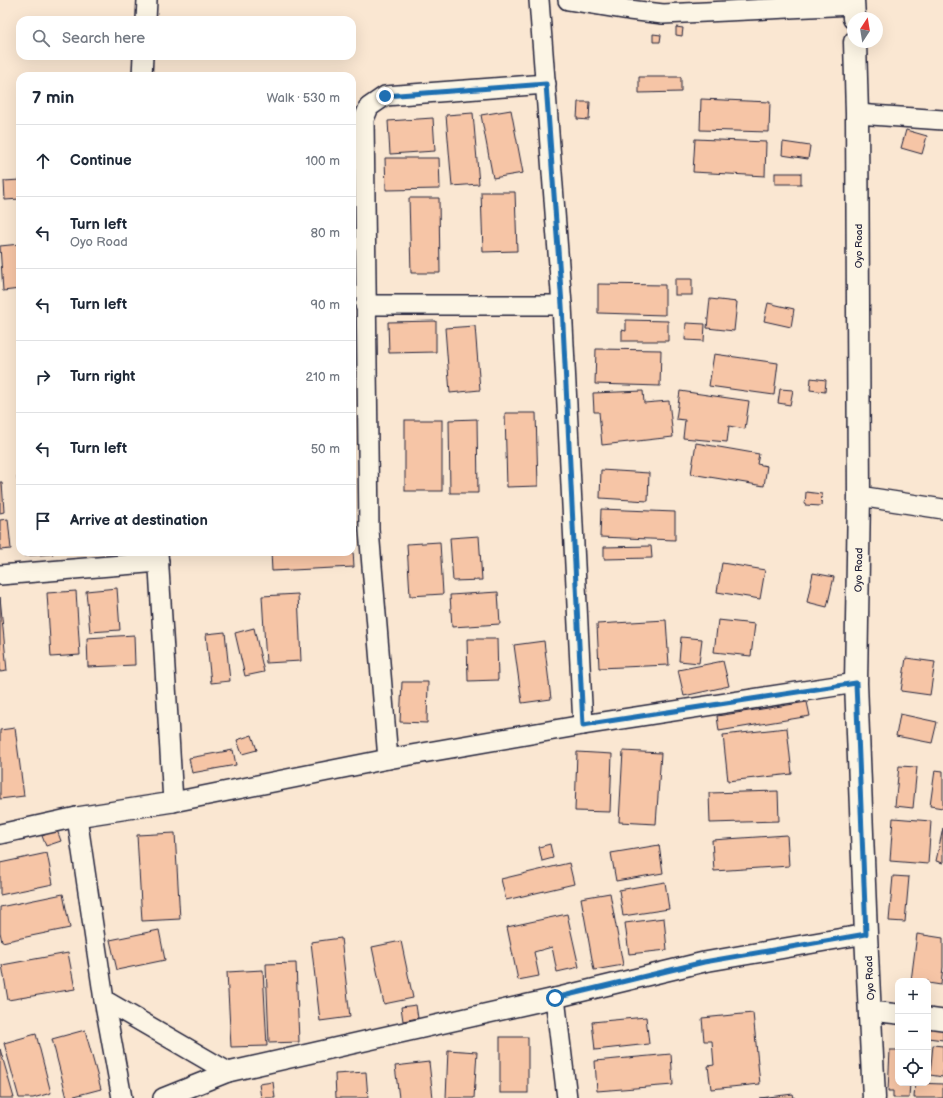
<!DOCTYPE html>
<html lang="en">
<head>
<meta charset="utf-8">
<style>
  body { margin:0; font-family:"Balsamiq Sans",sans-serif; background:#f2f2f3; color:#1f2937 }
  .controls { position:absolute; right:12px; bottom:12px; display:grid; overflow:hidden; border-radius:8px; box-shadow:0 4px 16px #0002 }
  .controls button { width:36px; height:36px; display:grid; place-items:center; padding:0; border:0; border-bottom:1px solid #e0e1e3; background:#fff; color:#1f2937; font:20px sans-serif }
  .compass { position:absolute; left:847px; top:12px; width:36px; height:36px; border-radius:50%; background:#fff; box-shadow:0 4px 16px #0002; rotate:12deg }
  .stop { position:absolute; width:12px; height:12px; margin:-9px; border:3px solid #1f6fb2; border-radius:50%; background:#fff }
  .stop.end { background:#1f6fb2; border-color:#fff; box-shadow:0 1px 4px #0008 }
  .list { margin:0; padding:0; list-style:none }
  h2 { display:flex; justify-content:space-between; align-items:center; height:52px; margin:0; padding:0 16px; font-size:17px }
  h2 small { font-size:13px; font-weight:400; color:#747a83 }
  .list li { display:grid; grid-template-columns:26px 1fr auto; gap:12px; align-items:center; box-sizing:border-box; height:72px; padding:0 16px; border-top:1px solid #e0e1e3 }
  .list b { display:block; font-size:15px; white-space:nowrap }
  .list p { margin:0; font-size:13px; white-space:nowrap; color:#747a83 }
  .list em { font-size:13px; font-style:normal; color:#747a83 }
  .icon { flex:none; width:22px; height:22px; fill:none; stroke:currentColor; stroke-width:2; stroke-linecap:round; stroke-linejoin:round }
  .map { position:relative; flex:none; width:943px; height:1098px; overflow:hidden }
  .search { position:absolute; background:#fff; box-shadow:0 4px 16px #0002; left:16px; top:16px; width:340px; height:44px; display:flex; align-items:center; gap:10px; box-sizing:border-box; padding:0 14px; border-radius:12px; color:#747a83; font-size:15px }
  .panel { position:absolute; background:#fff; box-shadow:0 4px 16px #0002; left:16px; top:72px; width:340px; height:484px; border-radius:12px }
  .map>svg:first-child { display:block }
</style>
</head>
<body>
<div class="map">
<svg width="943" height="1098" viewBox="0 0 943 1098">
  <rect width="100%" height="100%" fill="#fae7d2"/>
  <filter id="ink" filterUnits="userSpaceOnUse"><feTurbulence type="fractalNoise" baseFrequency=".025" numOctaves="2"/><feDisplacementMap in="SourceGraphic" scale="8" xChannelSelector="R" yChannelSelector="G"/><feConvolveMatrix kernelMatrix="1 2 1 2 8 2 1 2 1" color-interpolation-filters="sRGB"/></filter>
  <g filter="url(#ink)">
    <!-- building -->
    <g fill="#f6c5a6" stroke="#22223b">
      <path d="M676,27L683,28L682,36L676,35Z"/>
      <path d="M653,34L661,35L660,42H653Z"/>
      <path d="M639,77H681V92L639,93Z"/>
      <path d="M701,99L770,102L769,132L700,130Z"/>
      <path d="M578,102H590L589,120L577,119Z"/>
      <path d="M511,110L523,173L493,178L481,115Z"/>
      <path d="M473,113L479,184L452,186L446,115Z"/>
      <path d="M433,118L435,151L390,154L388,121Z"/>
      <path d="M906,130L927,136L922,154L901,148Z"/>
      <path d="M695,139L766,142L765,176L693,172Z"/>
      <path d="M783,142L810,146L808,159L782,155Z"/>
      <path d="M385,158H439L440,189L386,190Z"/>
      <rect x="775" y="173" width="26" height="11"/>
      <path d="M20,180V199L5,200L4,181Z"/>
      <path d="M481,192H515L517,251L483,252Z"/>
      <path d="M409,198H439L440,273H411Z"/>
      <path d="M20,244V289L3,291L0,246Z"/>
      <rect x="675" y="279" width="17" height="16"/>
      <path d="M598,284L665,285V315L598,313Z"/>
      <path d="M710,299L737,302L734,331L707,328Z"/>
      <path d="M768,303L794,309L791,327L764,321Z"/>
      <path d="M626,320L668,321V341H622V330L626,331Z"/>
      <path d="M436,321V352L389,353L388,322Z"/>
      <path d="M686,323L705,324L704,341L685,340Z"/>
      <path d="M475,326L480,390L450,393L445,328Z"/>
      <path d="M596,349L661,350L660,386L595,384Z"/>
      <path d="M714,354L778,363L774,395L709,386Z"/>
      <path d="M811,378L826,380L825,392L810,390Z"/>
      <path d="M780,389L793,390L790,405L778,403Z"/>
      <path d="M643,391L644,403L669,401L673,437L602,445L599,412H594L593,393Z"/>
      <path d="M680,391L749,401L745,429L729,426L727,442L683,438L685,420L676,419Z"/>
      <path d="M505,413H536L538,486L507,487Z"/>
      <path d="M477,419L478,493H450L449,420Z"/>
      <rect x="405" y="420" width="37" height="71"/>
      <path d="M696,443L759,454L757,464L767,466L764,486L691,474Z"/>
      <path d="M601,470L649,473L648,501L600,498Z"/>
      <path d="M17,476H20V510Z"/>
      <path d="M0,482H2L4,512L0,513Z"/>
      <path d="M806,492L822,494L821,506L805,505Z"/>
      <path d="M601,509L675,512V540L600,537Z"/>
      <path d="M8,519L11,549L0,550V520Z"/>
      <path d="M352,534L354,567L272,571L271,552H352Z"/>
      <path d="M479,536L482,580L453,581L450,538Z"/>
      <path d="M440,542L443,594L410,596L407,544Z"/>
      <path d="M651,546L652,558L604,559V547Z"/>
      <path d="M24,552H53V554L24,556Z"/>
      <path d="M722,563L765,570L760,599L717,592Z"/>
      <path d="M813,573L834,577L827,607L807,602Z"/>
      <path d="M117,588L120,630L90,632L86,591Z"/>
      <path d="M76,591L80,655L51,657L47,593Z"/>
      <path d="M498,592L500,624L452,627L450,595Z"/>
      <path d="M298,594L301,661L266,663L262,596Z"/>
      <path d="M0,597L7,671L0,672Z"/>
      <path d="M666,620L669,665L599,668L597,624Z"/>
      <path d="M718,620L755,624L751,656L714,652Z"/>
      <path d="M254,628L264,672L245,676L235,633Z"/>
      <path d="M225,632L230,681L211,683L206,634Z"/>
      <path d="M134,635L135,665L88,667L87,638Z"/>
      <path d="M681,637L702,639L699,663L679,661Z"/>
      <path d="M467,639H497L498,680L468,681Z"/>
      <path d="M544,641L551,699L522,703L514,645Z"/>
      <path d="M906,658L935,662L930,695L901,691Z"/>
      <path d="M723,661L729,686L684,696L678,670Z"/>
      <path d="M402,682H428L427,723L400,722Z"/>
      <path d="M807,702L810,716L719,731L717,716Z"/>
      <path d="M900,714L937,722L932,743L896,736Z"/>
      <path d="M15,728L24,796L0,799V730Z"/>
      <path d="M787,728L792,774L728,781L723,735Z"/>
      <path d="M252,735L257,750L242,754L237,740Z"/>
      <path d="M233,750L236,765L192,773L189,758Z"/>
      <path d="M623,751L661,753L656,824L619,822Z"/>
      <path d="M577,752L612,754L610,812L575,811Z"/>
      <path d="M899,766L917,767L913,808L895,806Z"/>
      <path d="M935,770L943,771V808L930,806Z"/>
      <path d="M778,791L779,821L710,823L709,793Z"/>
      <path d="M893,818L931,821L928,864L890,861Z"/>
      <path d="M943,828V863L936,861Z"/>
      <path d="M57,830L61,841L46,846L42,836Z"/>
      <path d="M175,833L180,919L142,921L137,835Z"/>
      <path d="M787,835L789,866L714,871L712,840Z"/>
      <path d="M550,844L553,858L542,861L539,847Z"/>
      <path d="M659,845L663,873L616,881L611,853Z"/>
      <path d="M47,853L53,884L0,895V863Z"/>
      <path d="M569,863L574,884L506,900L501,879Z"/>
      <path d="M893,876L909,877L905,922L889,921Z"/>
      <path d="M665,882L669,909L623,916L619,890Z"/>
      <path d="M610,893L623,965L594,970L581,898Z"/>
      <path d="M63,894L70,928L2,942L0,932V907Z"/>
      <path d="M567,914L579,967L557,972L552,947L534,952L539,976L518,980L507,927Z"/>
      <path d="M664,918L667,950L629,954L625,923Z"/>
      <path d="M159,930L165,960L117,970L110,940Z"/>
      <path d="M917,934L943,938V967L941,985L928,983V981H911Z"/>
      <path d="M341,938L350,1017L320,1021L311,942Z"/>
      <path d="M401,941L413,998L384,1004L372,947Z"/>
      <path d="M68,953L75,989L8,1000L2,965Z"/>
      <path d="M296,963L299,1042L269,1043L266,964Z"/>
      <path d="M263,970L267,1046L231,1047L227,972Z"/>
      <path d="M416,1005L418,1018L403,1021L401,1007Z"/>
      <path d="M753,1013L760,1084L711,1089L708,1066L714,1065L712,1041H704L702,1018Z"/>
      <path d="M646,1017L649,1044L595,1050L592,1022Z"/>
      <path d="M928,1027L943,1029V1040L928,1038Z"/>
      <path d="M85,1030L101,1089L67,1098L52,1039Z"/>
      <path d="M36,1034L51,1093L33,1098H19L4,1043Z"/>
      <rect x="500" y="1037" width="28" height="56"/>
      <path d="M933,1045L943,1046V1077L930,1075Z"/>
      <path d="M0,1049L14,1098H0Z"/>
      <path d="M448,1050L477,1052L474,1098H446Z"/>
      <path d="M890,1050H898V1083H910L909,1098H893V1091H888Z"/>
      <path d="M671,1054L673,1085L597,1091L595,1061Z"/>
      <path d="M429,1062L433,1098H399L395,1066Z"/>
      <path d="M366,1072L368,1098H336L335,1074Z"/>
      <path d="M273,1082L275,1098H261L259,1084Z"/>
      <path d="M915,1083L943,1084V1098H914Z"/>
      <path d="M793,1094L794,1098H760Z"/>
    </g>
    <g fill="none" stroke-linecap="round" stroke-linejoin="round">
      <!-- street casing -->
      <g stroke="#22223b" stroke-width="22">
        <g id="street">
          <path d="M539,0L562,305L583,725"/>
          <path d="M568,0L629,10L663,14L853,5"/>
          <path d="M146,20L147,0"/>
          <path d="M142,76L143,56"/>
          <path d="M857,114L943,120"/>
          <path d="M365,305H562"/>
          <path d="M859,496L943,509"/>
          <path d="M158,552L173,802"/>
          <path d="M0,575L159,562"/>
          <path d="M388,759L369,530L364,119L369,107L385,96L546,84"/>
          <path d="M77,817L104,1000L122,1098"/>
          <path d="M0,834L77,817L173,802L388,759L583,725L856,683"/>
          <path d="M555,998L567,1098"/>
          <path d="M104,1000L228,1072"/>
          <path d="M871,1011L898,1014"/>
          <path d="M928,1018L943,1020"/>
          <path d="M163,1098L228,1072L555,998L704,962L866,934"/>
        </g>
      </g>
      <!-- secondary casing -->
      <g stroke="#22223b" stroke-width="25">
        <g id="secondary">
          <path d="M853,0L854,18"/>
          <path d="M855,42L857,114L859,496L856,683L866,934L874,1098"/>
        </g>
      </g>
      <!-- street -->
      <use href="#street" stroke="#fcf5e5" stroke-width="19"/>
      <!-- secondary -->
      <use href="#secondary" stroke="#fcf5e5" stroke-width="22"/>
    </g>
  </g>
  <g fill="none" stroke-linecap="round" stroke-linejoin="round" filter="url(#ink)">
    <!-- route -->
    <path stroke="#1f6fb2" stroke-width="5" d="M385,96L546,84L562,305L583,725L856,683L866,934L704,962L555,998"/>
  </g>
  <g text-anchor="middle" stroke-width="4" stroke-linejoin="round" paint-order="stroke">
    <!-- street labels -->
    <g font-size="10" fill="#22223b" stroke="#fcf5e5">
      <text transform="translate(858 246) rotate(-90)" y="4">Oyo Road</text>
      <text transform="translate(858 570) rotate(-89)" y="4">Oyo Road</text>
      <text transform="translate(869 978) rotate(-93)" y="4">Oyo Road</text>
    </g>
  </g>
</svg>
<div class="controls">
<button>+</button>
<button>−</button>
<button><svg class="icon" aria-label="locate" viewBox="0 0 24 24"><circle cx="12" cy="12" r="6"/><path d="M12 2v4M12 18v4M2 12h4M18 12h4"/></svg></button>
</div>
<svg class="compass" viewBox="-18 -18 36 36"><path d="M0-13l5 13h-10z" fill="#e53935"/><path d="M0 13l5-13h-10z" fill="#747a83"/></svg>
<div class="stop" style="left:555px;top:998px"></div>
<div class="stop end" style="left:385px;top:96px"></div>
<div class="search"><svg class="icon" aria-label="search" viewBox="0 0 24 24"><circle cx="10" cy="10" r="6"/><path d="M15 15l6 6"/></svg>Search here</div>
<section class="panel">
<h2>7 min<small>Walk · 530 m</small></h2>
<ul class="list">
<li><svg class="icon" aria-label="ahead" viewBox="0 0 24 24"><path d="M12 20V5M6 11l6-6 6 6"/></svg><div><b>Continue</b></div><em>100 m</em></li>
<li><svg class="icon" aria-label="left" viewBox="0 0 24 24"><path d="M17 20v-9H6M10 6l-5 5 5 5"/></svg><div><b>Turn left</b><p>Oyo Road</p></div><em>80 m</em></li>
<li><svg class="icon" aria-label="left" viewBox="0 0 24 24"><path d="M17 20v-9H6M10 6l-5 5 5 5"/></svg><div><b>Turn left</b></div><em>90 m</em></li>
<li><svg class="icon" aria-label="right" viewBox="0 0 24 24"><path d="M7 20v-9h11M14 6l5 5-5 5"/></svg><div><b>Turn right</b></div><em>210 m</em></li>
<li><svg class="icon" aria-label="left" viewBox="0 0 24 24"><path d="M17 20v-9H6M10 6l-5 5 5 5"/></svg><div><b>Turn left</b></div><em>50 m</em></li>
<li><svg class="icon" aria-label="arrive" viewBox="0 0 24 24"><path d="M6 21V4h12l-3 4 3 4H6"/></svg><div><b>Arrive at destination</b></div></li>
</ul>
</section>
</div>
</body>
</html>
